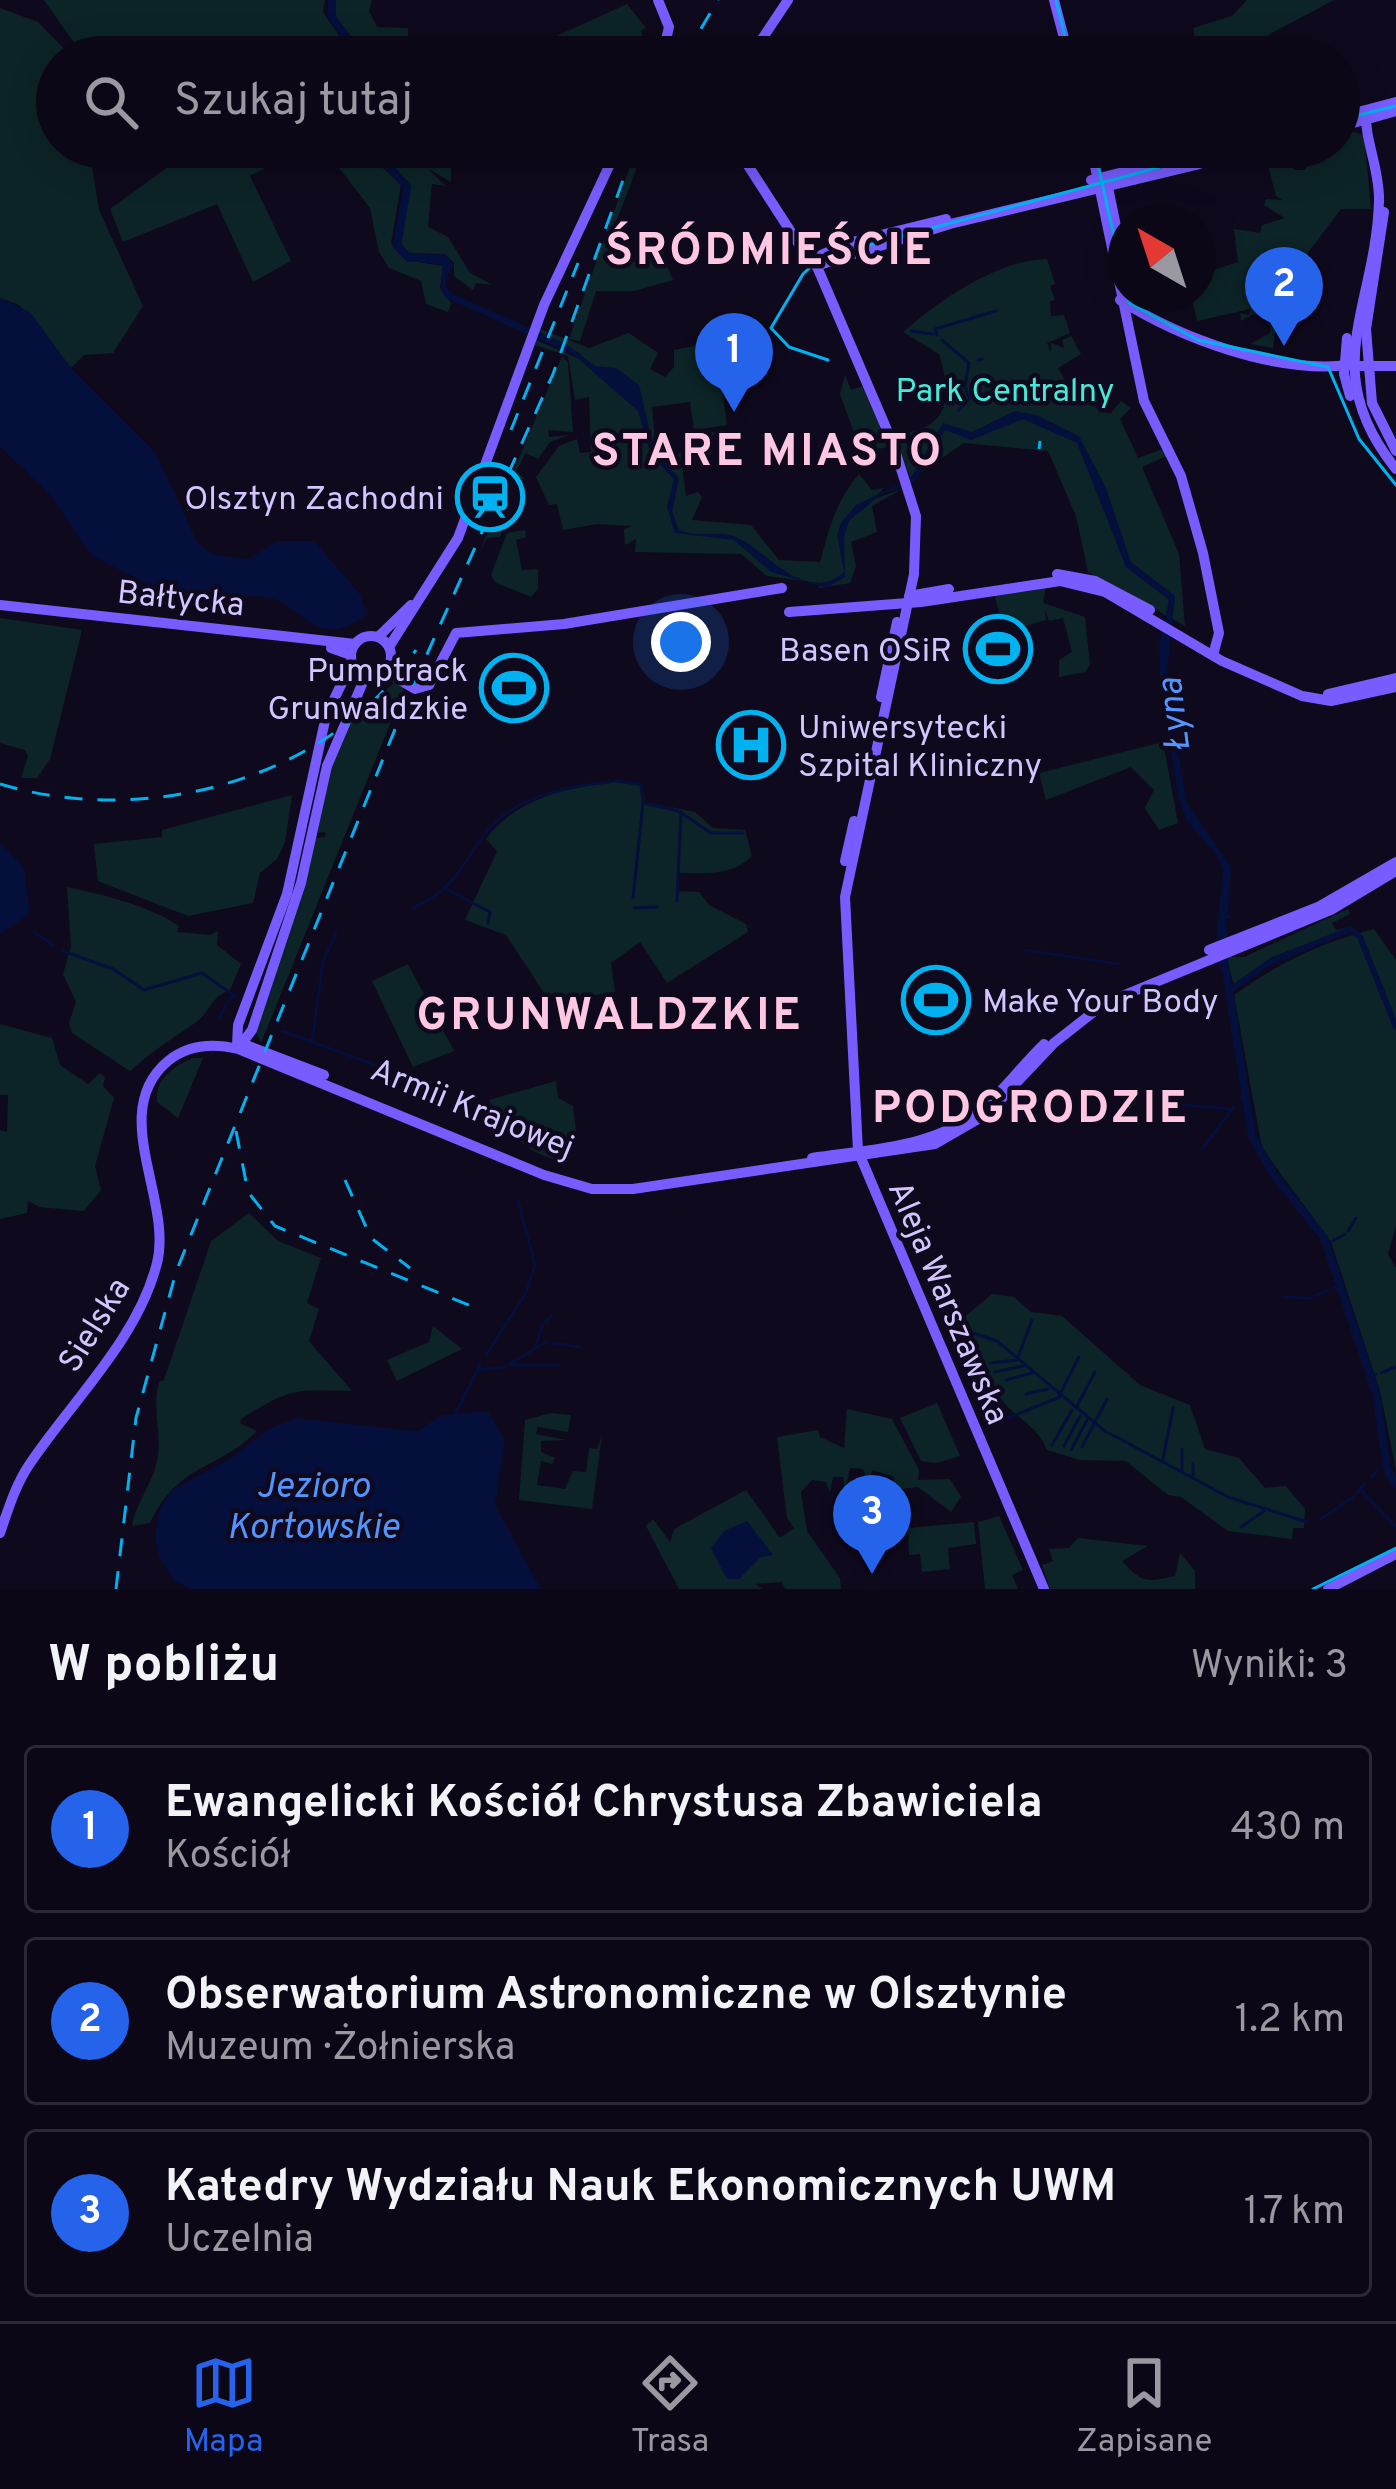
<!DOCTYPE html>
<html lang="pl">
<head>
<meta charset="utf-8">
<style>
  body { margin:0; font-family:Overpass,sans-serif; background:#191523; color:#f1f3f6 }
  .compass { position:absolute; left:1108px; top:204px; width:108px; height:108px; border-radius:50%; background:#0b0716; box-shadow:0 6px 30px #0003; rotate:321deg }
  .you { position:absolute; left:681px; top:642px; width:42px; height:42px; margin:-30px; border:9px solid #fff; border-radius:50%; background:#1a73e8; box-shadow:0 0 0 18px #1a73e833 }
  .badge { display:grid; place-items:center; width:78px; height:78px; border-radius:50%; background:#2563eb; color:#fff; font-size:39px; font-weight:700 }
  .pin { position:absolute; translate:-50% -99px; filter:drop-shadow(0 3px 6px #0008) }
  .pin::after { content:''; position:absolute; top:63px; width:42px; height:36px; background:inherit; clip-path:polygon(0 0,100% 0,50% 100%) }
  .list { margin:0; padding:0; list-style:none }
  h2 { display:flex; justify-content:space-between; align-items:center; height:156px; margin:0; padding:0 48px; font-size:51px }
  h2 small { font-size:39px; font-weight:400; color:#9a99a1 }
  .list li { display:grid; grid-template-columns:78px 1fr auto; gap:36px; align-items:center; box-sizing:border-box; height:168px; margin:0 24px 24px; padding:0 24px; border:3px solid #2b2835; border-radius:12px }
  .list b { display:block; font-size:45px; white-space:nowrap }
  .list p { margin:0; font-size:39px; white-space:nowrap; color:#9a99a1 }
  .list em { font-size:39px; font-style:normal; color:#9a99a1 }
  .icon { flex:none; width:66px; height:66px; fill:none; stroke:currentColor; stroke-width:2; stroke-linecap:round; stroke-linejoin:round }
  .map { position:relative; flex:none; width:1396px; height:1589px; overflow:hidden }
  .search { position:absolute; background:#0b0716; box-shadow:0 6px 30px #0003; left:36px; right:36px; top:36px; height:132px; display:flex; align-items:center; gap:30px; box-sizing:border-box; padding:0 42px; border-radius:66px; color:#9a99a1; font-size:45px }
  .sheet { height:732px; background:#0b0716 }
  nav { display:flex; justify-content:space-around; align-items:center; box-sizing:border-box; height:168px; border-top:3px solid #2b2835; background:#0b0716; font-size:33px; color:#9a99a1 }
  nav a { display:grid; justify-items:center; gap:6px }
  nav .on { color:#2563eb }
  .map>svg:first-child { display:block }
</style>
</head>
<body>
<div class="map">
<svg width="1396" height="1589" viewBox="0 0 1396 1589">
  <rect width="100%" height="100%" fill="#0f091d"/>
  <!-- green -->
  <g fill="#0c2427">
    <path d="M44,0H325L323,12L354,57H84Z"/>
    <path d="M335,0H372L369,11L377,27L408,28V39L392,42L386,57H367L334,16Z"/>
    <path d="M1247,0H1334L1227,57H1199L1193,28L1232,16Z"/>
    <path d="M627,4L646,28L641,31L650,57H558L550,39Z"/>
    <path d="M0,8L38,22L72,57H57V147H89L99,210L143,306L113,353L84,355L71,368L19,305L0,298Z"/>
    <path d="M1340,128L1364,135L1371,209H1341L1281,288L1273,348L1250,344L1270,333L1271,313L1262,309L1241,321L1240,313L1249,315L1250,309L1197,321L1191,294H1198V275L1238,262L1234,229L1260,233L1262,225L1285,218L1264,205L1266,199L1282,200L1276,196L1264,151L1277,147L1274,160L1288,157L1283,150L1292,147L1288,156L1294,170H1305L1314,152L1330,155L1339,147Z"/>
    <path d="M171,147H305L250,176L291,261L253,282L217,204L123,242L110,209L179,159Z"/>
    <path d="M323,147C354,147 380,162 401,185L391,243L405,260L443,266L440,288L451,303L448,312L426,304L421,281L389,268L379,252L370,208Z"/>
    <path d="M366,147H397L402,156L399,147H451V182L427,168L446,186L432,184L428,227L448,237L470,273L493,285L476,283L473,290L454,276V263L445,254L405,253L400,238L408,181Z"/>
    <path d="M637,147H645L616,222L612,260L614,264L631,257L636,265L660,250L673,280L634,291H596L580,341L569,339Z"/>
    <path d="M1047,259L1055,284L1050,286L1055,300L1050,301L1051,316L1064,315L1070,333L1047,343L1051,353V343L1064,348L1062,340L1071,336L1081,354L1058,368L1076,399L1110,414L1121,401L1131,408L1120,419L1138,458L1163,449L1167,456L1142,467L1179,554L1185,626L1088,572L1076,516L1048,451L964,443L911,479L896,442C904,431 907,434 920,429C954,417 948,382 939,354L903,332C940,300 997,260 1047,259Z"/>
    <path d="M538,328L589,348L629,333L658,353L650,369L665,377L674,367V350L705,344L736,350L745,331L757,333L758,361L719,367L727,425L694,430L690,402L652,407L655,440L666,458L665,451L668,457L696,448L701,433L723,432L725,449L719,434L704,436L682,464L686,496L698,492L702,497L692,520L751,525L779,560L820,562C828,534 834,503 859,474L872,490L884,488L872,500L902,489L872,506L877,532L851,542L856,566L850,583L819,588V583L767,576L741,554L635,552L636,539L625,545L624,529L633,526L597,524L563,530L557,504L549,505L536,477L559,446L577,439L580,453L591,452L589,397L575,400L568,356L532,344L534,339L577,358L581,354L536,332Z"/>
    <path d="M562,356L568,363L573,432L548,430L549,437L569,435L550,442L538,459L526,453L516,471L524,478L507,508L500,537L487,538L480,551Z"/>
    <path d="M845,375L851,390L863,386L888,447L878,449L872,438L857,441L840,394Z"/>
    <path d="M525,530L526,537L516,540L522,570L538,569V589L531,597L496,583L491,575L507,533Z"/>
    <path d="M1046,586L1043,603L1085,617L1090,665L1085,672L1059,677V660L1072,652L1063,618L1049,621L1045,609L1046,620L1005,632L994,594Z"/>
    <path d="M0,618L82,630L50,759L37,778H21L28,756L25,750L0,743Z"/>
    <path d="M395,682L404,689L261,1043L255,1030L316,838L325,837L329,811L326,832L316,833L329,769L351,723Z"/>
    <path d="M1163,742L1178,823L1159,830L1145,808L1154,790L1131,767L1046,800L1039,773Z"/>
    <path d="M616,782L642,786L645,802L695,812L713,828L745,830L752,856C732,876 706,873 679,873L677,891L699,892L709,905L746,924L748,932L667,983L640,942L611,963L615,992L550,1002L506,935L465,920L497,851L486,839C516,799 568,786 616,782Z"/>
    <path d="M292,795L285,842L277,859L260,873L253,903L188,916L98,881L94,844L162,837V830Z"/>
    <path d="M67,887C103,895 148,905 179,926L177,932L210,935L218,931L217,945L241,964L230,990C210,997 211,1012 195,1023C171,1039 151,1052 130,1071L72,1033L69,1023L76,1002L63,974L71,947Z"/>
    <path d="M1348,909L1350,914L1332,923L1336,930L1353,926L1270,958L1239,986L1233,982L1226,957H1244Z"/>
    <path d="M1374,929L1396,960V1226L1388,1254L1396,1268V1470L1380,1391L1331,1242L1262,1148L1234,995C1278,963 1322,942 1374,929Z"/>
    <path d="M408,964L454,1051L413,1067L372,981Z"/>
    <path d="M0,1024L52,1038L60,1065L88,1084L100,1073L105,1077L103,1086L114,1098L95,1166L101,1190L84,1211L39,1207L28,1201L27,1213L0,1219V1130L7,1132L8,1095H0Z"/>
    <path d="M193,1058H203L178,1118L157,1102C155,1078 173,1067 193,1058Z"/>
    <path d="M556,1081L558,1098L573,1106L576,1131L561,1161C523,1152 508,1133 489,1100Z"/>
    <path d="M249,1213L278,1241L321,1258L307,1303L319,1309L309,1341L352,1391C295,1389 290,1388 241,1419L240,1423L257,1431C217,1471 178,1463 150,1523L132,1526C137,1501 153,1482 157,1461C163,1435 151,1409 159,1382L164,1380L211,1241Z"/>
    <path d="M992,1294L1014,1297L1031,1312L1062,1316L1140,1385L1190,1405L1205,1449L1239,1458L1265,1488L1286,1486L1305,1509L1304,1528H1293L1292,1539L1228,1531L1181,1497L1168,1495L1126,1461L1080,1460L1047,1450C1039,1429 1023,1422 1008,1407C985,1383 976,1350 950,1329Z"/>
    <path d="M433,1326L462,1349L397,1381L387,1360L429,1342Z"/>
    <path d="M937,1403L960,1456L937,1463L921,1461L900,1418Z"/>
    <path d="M847,1409L892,1419L919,1470L918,1480L950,1479L961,1497L951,1512L918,1487L895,1490L894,1477L872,1470L870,1480L885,1490L872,1494L863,1469L850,1468L845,1493L843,1477H833L830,1493L826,1482L812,1480L801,1492L807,1531L840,1578L841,1589H785L782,1582L755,1584L763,1589H679L646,1526L653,1519L670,1542L674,1529L746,1490L780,1538L794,1528L787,1518L777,1437L818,1430L820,1437L844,1448Z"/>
    <path d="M551,1413L571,1415L568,1432L538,1427L536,1434L567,1440L541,1441V1452L555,1458L552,1464L541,1461L537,1485L565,1489L573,1471L586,1472L589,1448L597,1449L602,1436L592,1509L519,1500L525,1420Z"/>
    <path d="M999,1516L1023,1570L1012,1575L1018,1589H985L978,1522Z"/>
    <path d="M974,1522L976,1544L948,1548L950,1569L922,1572L920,1554L909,1555L908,1528Z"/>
    <path d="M1078,1538L1148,1546L1122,1561C1142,1584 1148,1582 1175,1576L1180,1553L1195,1571V1589H1050L1042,1565L1053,1561L1049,1549L1069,1548Z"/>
  </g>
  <!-- water -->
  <g fill="#040f3b">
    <path d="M444,254L453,264L445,284L451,293L566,344L595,366L616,368L639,385L655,453L679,478L672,512L679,530C697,538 717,530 736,537C764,548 806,607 844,572L837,535L841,523L856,505L910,479L943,423L972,432L1015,411L1037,415L1079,436L1106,488L1131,562L1175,596L1166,684L1187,803L1231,867L1228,914L1233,917L1226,919L1229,970H1220L1217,931L1223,871L1216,854L1187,821L1178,797L1160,680L1159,644L1169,600L1126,567L1077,443L1023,419L971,440L945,430L915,482L880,495L849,521L844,537L845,577L826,588L771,572L734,540L675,533L667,507L674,479L651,456L638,411L574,355L446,298L441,290L443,265L416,261L417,255Z"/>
    <path d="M0,298L30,312L71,368L156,453L197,542L211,554L248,559L277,541H314L360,594L367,614C310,658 304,594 253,596C233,596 216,608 195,609L91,555L49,493L0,447Z"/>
    <path d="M0,842L24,868L30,913L0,934Z"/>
    <path d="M488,1411L505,1442L495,1505L541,1589H191L175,1581L159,1557L155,1535L160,1509L172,1490L229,1459L269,1429L296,1418L417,1431L442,1415Z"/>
    <path d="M747,1521L773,1555L761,1557L739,1579H727L711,1548L724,1531Z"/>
  </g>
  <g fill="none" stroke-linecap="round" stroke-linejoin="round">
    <!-- stream -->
    <g stroke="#040f3b" stroke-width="3">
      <path d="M911,331L933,334"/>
      <path d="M937,335L935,329L996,311"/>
      <path d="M942,340L969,363L965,386"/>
      <path d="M978,360L982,359"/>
      <path d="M959,410L969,399L966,389"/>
      <path d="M615,781L641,784L643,803L661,807"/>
      <path d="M663,807L681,812L677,901"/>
      <path d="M683,814L711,833H743"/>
      <path d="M446,889L490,912L488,923"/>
      <path d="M633,898L643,803"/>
      <path d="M413,908C468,884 466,844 504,815C531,794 577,785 610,782"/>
      <path d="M634,908L657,907"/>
      <path d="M34,932L54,946"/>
      <path d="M1025,950L1119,964"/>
      <path d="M63,951L113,969L144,990L202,973L236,997"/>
      <path d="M219,1018L232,995"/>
      <path d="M282,1031L378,1066"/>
      <path d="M312,1042L323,962L336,933"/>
      <path d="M1143,1098L1185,1105"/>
      <path d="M1240,1100L1245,1093"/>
      <path d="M1187,1105L1232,1109"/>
      <path d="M1202,1149L1234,1107"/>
      <path d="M1348,1231L1356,1218"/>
      <path d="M1327,1244L1345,1234"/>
      <path d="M1333,1288L1340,1284"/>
      <path d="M1314,1296L1328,1290"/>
      <path d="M1284,1297L1311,1298"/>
      <path d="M546,1322L551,1316"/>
      <path d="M955,1327L997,1341L1106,1432"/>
      <path d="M553,1343L580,1347"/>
      <path d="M536,1346L542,1326"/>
      <path d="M486,1355L526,1293L535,1265L518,1200"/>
      <path d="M990,1363L1017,1360L1032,1320"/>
      <path d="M510,1364L546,1342"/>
      <path d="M509,1365H558"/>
      <path d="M478,1370L505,1367"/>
      <path d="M995,1372L1023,1366"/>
      <path d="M1381,1373L1396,1367"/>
      <path d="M1370,1377L1376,1374"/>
      <path d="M1006,1380L1032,1373"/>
      <path d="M1026,1394L1048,1389"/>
      <path d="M1059,1396L1079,1357"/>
      <path d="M1076,1408L1095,1372"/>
      <path d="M456,1413L480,1365"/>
      <path d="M996,1423L1060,1397"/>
      <path d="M1109,1433L1228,1497L1307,1522"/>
      <path d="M1052,1445L1072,1410"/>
      <path d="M1064,1446L1080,1416"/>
      <path d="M1082,1447L1107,1399"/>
      <path d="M1071,1450L1087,1420"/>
      <path d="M1163,1459L1173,1408"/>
      <path d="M1193,1463V1475"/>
      <path d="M1382,1466L1388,1460"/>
      <path d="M1182,1470V1449"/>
      <path d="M1372,1477L1378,1470"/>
      <path d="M1360,1489L1396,1527"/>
      <path d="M1357,1493L1365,1483"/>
      <path d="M1321,1519L1353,1497"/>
      <path d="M1241,1527L1264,1511"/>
    </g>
    <!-- canal -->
    <path stroke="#040f3b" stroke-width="6" d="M1230,990L1270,962L1351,929L1360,937L1396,1027"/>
    <!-- river -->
    <g stroke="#040f3b" stroke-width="8">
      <path d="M332,0V17L361,57"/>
      <path d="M359,147L387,164L407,187L397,246L409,258H425"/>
      <path d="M1225,965L1252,1136L1272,1172L1324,1238L1376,1393L1387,1469L1396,1484"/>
    </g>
    <!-- secondary -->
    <g stroke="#795cff" stroke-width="10">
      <path d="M658,0L669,27L662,57"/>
      <path d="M1054,0L1069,57"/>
      <path d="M750,57L788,0"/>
      <path d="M1366,110C1364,139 1380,170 1379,201C1376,307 1316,370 1396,469"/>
      <path d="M1339,117L1396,102"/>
      <path d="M1339,127L1396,111"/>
      <path d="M736,147L802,249"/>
      <path d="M1091,147L1144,401L1181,476L1203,553L1219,633L1213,655"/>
      <path d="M1106,178L1126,274"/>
      <path d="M1091,180L1223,147"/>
      <path d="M1384,212L1366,329L1372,403L1396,451"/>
      <path d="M801,245L812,255L893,444L916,516L914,574L845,897L858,1151L1044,1589"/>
      <path d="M812,259L848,243L946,219"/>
      <path d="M816,266L950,224L1196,165L1250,147"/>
      <path d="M1120,300C1180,338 1276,374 1349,365"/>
      <path d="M1347,338L1344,374L1350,396"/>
      <path d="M1363,366H1396"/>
      <path d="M1057,574L1095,581L1150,610"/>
      <path d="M909,596L949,589"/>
      <path d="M0,605L355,644"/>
      <path d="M789,612L921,602L1060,581L1105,592L1222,661L1302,696L1331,701L1396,687"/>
      <circle cx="371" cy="656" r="20"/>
      <path d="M378,637L411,605"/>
      <path d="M389,647L458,538L544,305L618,147"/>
      <path d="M331,648L351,655"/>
      <path d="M384,671L415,689L429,685"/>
      <path d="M429,685L456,633L564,624L782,588"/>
      <path d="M1328,694L1396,678"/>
      <path d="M881,697L897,622"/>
      <path d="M845,861L854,821"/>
      <path d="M1209,950L1318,907L1396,862"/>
      <path d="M241,1043L324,1075"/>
      <path d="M237,1045L238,1025L287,894L326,716L352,662"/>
      <path d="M240,1046L252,1030L301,883L327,766L366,675"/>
      <path d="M812,1158C871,1149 937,1148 984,1107C1006,1088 1023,1064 1044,1044"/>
      <path d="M0,1533C8,1510 15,1486 29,1465C71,1402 138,1339 157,1263C173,1199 107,1112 168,1061C189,1044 213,1043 238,1049L544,1175L592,1189H633L935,1144L987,1114L1054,1043L1105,1003L1331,910L1396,871"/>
      <path d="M1328,1589L1396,1554"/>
    </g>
    <!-- tram -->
    <g stroke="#00b3f0" stroke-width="3">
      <path d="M1056,0L1070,57"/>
      <path d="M1339,120L1396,106"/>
      <path d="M1094,147L1129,303L1198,340L1328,367L1359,439L1396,485"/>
      <path d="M828,360L789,347L771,328L803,274L820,258L1235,147"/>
      <path d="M1313,1589L1396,1548"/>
    </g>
    <!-- rail -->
    <g stroke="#00b3f0" stroke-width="3" stroke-dasharray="18 15" stroke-linecap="butt">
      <path d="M684,57L718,0"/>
      <path d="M511,430L578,263"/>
      <path d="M1039,449L1040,441"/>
      <path d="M0,784C145,828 329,781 416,650"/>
      <path d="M236,1131L248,1192L275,1226L481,1310"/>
      <path d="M345,1180L371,1238L410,1268"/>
      <path d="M116,1589L136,1418L176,1272L410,692L553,374L635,147"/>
    </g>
    <!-- secondary-bridge -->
    <path stroke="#795cff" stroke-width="10" d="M1349,365L1361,366"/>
  </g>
  <!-- icons -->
  <defs>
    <g id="station-ring" transform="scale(3.45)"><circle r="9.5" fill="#0f091d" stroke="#00b3f0" stroke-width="1.5"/><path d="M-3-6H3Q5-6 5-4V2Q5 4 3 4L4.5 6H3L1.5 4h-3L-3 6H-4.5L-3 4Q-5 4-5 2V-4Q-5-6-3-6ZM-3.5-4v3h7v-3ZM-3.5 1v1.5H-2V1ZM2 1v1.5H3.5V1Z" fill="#00b3f0"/></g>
    <g id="stadium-ring" transform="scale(3.45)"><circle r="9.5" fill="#0f091d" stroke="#00b3f0" stroke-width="1.5"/><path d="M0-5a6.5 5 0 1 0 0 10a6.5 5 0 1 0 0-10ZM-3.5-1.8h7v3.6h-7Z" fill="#00b3f0"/></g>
    <g id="hospital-ring" transform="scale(3.45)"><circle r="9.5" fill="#0f091d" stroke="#00b3f0" stroke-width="1.5"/><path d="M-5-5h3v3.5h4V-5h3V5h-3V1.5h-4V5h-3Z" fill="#00b3f0"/></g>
  </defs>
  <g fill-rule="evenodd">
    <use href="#station-ring" x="490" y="497"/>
    <use href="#stadium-ring" x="998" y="649"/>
    <use href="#stadium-ring" x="514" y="688"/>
    <use href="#hospital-ring" x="751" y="745"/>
    <use href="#stadium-ring" x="936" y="1000"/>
  </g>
  <g text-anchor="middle" stroke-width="9" stroke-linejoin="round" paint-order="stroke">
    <!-- park labels -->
    <g font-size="33" fill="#45ebda" stroke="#0f091d">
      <text x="1005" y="401">Park Centralny</text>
    </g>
    <!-- poi labels -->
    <g font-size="33" fill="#d4c5ff" stroke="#0f091d" text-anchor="end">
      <text x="444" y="509">Olsztyn Zachodni</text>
      <text x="952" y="661">Basen OSiR</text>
      <text x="468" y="681">Pumptrack<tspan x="468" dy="38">Grunwaldzkie</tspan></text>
      <text x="798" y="738" text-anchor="start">Uniwersytecki<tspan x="798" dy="38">Szpital Kliniczny</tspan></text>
      <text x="982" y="1012" text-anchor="start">Make Your Body</text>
    </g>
    <!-- street labels -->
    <g font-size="33" fill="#d4c5ff" stroke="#0f091d">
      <text transform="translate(181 597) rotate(6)" y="12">Bałtycka</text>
      <text transform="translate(473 1107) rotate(22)" y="12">Armii Krajowej</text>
      <text transform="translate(950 1302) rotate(67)" y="12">Aleja Warszawska</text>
      <text transform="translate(93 1324) rotate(-58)" y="12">Sielska</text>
    </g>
    <!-- water labels -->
    <g font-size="36" font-style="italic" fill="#5395ff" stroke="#0f091d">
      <text transform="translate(1172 715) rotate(-97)" y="13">Łyna</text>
      <text x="313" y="1497">Jezioro<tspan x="313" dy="41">Kortowskie</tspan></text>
    </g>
    <!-- district labels -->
    <g font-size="45" font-weight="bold" letter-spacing="3" fill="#ffc7e2" stroke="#0f091d">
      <text x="770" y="264">ŚRÓDMIEŚCIE</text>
      <text x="768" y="465">STARE MIASTO</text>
      <text x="610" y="1029">GRUNWALDZKIE</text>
      <text x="1031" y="1122">PODGRODZIE</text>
    </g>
  </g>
</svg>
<svg class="compass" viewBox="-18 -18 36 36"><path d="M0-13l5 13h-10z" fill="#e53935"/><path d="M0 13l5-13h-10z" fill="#9a99a1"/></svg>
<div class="you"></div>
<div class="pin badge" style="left:734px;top:412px">1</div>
<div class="pin badge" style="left:1284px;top:346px">2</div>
<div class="pin badge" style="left:872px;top:1574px">3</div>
<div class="search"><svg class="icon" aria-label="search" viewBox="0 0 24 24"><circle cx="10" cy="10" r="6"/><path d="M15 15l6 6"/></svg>Szukaj tutaj</div>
</div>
<section class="sheet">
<h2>W pobliżu<small>Wyniki: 3</small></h2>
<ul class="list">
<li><span class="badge">1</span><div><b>Ewangelicki Kościół Chrystusa Zbawiciela</b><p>Kościół</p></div><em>430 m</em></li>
<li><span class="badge">2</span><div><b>Obserwatorium Astronomiczne w Olsztynie</b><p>Muzeum · Żołnierska</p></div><em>1.2 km</em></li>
<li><span class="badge">3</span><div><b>Katedry Wydziału Nauk Ekonomicznych UWM</b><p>Uczelnia</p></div><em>1.7 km</em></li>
</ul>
</section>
<nav>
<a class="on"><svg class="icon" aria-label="map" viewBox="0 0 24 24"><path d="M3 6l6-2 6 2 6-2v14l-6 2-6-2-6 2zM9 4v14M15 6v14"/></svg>Mapa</a>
<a><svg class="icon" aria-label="directions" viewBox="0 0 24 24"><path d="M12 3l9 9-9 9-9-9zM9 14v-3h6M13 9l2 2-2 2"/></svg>Trasa</a>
<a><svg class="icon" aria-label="saved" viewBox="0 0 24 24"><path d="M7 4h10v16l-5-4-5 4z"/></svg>Zapisane</a>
</nav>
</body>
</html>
